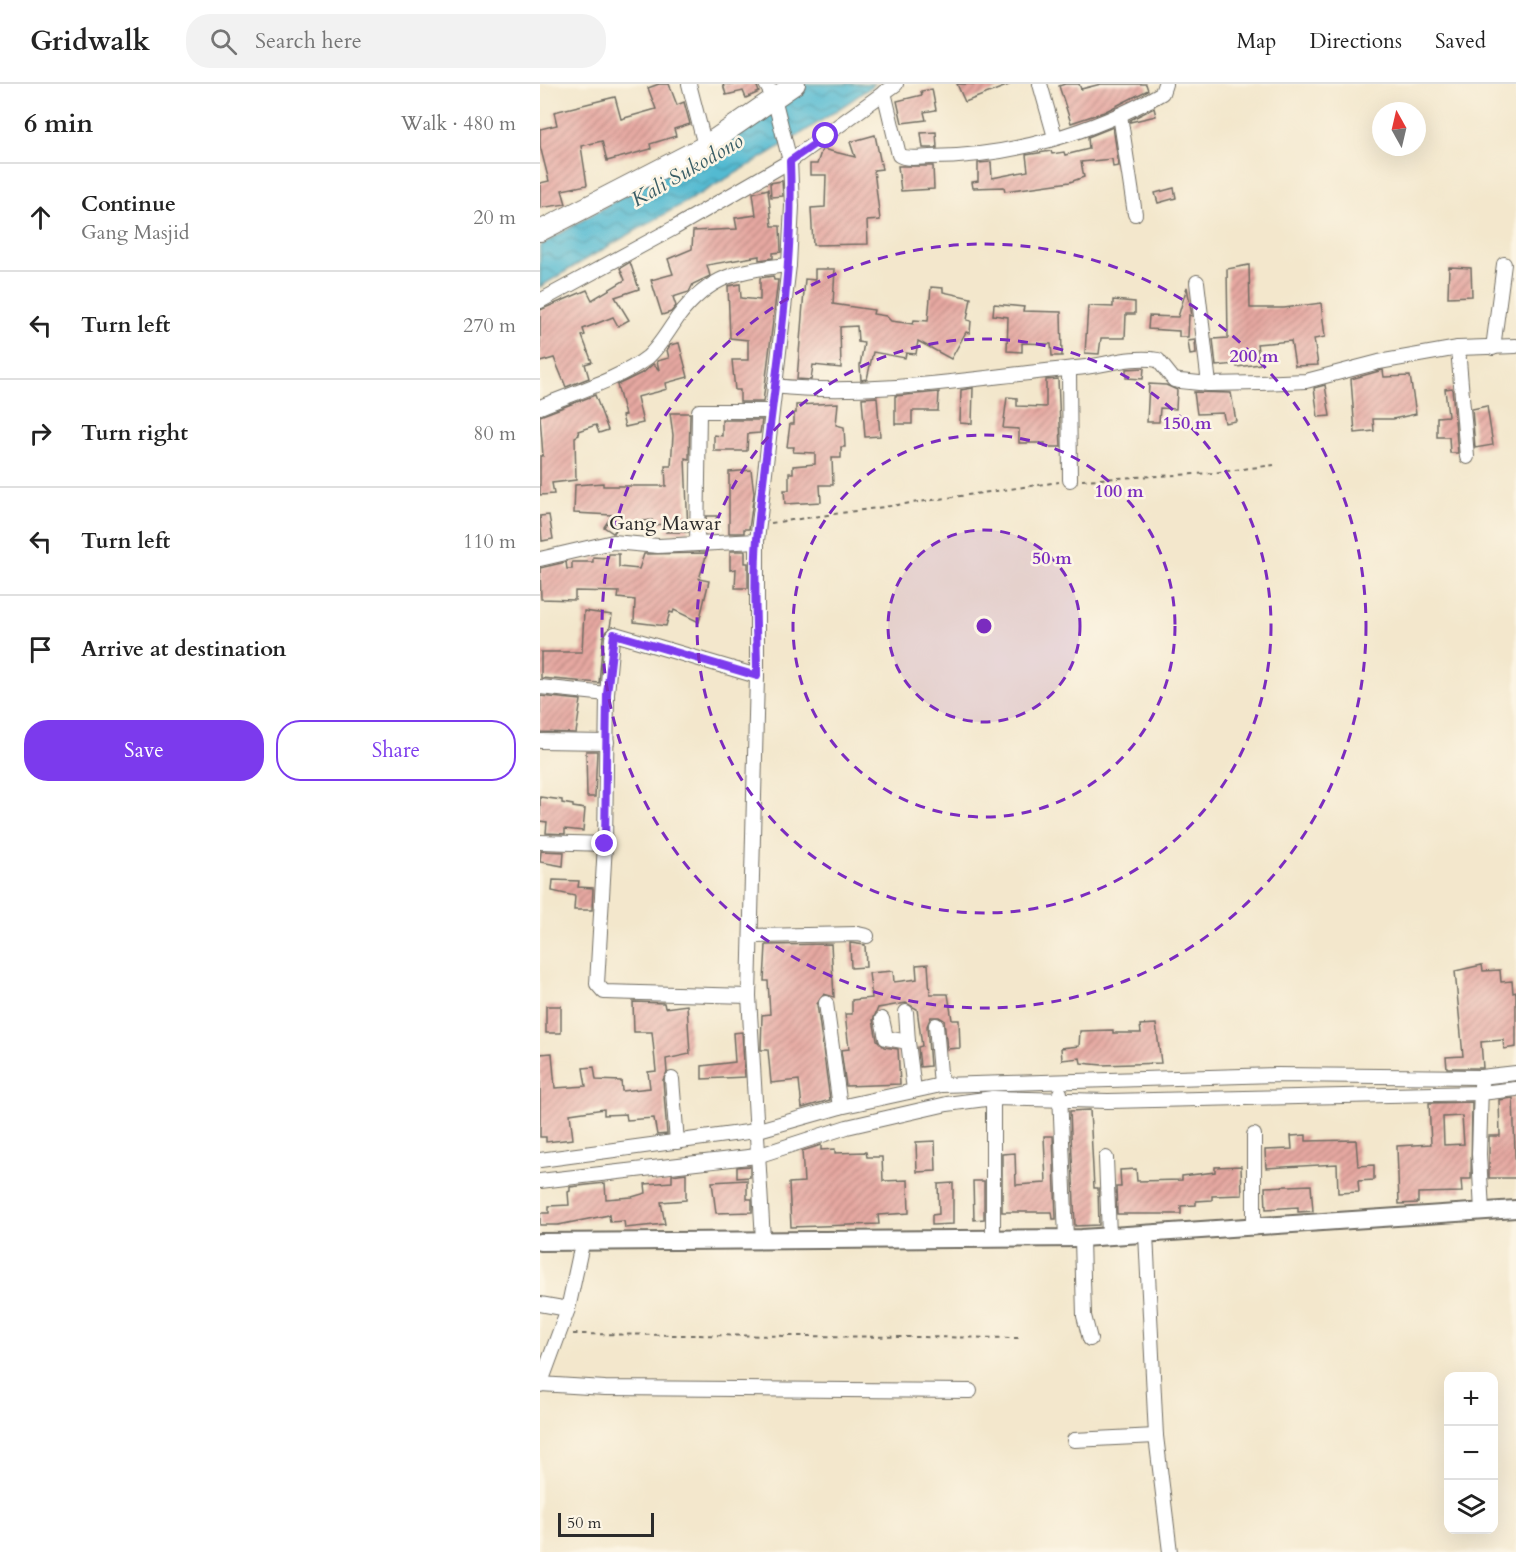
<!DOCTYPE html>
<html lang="en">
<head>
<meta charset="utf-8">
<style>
  body { margin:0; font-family:Cardo,serif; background:#f2f2f2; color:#222 }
  .controls { position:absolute; right:18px; bottom:18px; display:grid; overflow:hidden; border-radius:12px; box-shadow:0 6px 24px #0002 }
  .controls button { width:54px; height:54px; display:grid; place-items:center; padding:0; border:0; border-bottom:2px solid #e0e0e0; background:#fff; color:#222; font:30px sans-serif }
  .compass { position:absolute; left:832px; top:18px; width:54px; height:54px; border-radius:50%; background:#fff; box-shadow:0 6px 24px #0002; rotate:352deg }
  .scale { position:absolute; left:18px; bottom:15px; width:96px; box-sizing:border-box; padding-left:6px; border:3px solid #2b2b2b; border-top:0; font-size:16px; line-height:21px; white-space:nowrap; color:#2b2b2b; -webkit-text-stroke:4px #fcf5e5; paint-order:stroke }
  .stop { position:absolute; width:18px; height:18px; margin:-14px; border:4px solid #7c3aed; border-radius:50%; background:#fff }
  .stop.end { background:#7c3aed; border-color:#fff; box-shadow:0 2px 6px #0008 }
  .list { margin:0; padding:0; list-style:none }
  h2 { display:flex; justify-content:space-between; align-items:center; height:78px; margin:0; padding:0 24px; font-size:26px }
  h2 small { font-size:20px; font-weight:400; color:#767676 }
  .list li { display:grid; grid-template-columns:39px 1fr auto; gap:18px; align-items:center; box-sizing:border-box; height:108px; padding:0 24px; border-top:2px solid #e0e0e0 }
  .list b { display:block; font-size:22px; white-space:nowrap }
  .list p { margin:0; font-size:20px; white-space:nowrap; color:#767676 }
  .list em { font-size:20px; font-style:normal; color:#767676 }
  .actions { display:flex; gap:12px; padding:18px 24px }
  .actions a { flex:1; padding:14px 0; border:2px solid #7c3aed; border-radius:24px; text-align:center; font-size:21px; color:#7c3aed }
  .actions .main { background:#7c3aed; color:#fff }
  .icon { flex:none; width:33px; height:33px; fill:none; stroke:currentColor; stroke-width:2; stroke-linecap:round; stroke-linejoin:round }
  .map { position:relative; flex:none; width:976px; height:1468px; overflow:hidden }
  header { display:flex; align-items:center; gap:36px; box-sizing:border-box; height:84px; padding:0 30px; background:#fff; border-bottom:2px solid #e0e0e0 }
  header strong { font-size:28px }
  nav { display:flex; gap:33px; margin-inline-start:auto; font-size:21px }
  .search { width:420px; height:54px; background:#f2f2f2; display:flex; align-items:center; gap:15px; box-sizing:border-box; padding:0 21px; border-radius:24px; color:#767676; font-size:22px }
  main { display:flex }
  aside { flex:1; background:#fff }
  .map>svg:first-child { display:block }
</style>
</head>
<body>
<header>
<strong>Gridwalk</strong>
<div class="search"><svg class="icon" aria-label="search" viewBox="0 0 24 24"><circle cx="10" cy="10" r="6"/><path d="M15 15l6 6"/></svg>Search here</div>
<nav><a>Map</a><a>Directions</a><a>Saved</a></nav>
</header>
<main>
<aside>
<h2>6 min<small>Walk · 480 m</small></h2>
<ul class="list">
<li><svg class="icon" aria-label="ahead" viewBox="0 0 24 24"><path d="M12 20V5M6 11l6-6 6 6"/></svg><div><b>Continue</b><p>Gang Masjid</p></div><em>20 m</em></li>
<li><svg class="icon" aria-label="left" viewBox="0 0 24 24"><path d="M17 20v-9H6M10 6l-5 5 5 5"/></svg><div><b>Turn left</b></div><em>270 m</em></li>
<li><svg class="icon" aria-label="right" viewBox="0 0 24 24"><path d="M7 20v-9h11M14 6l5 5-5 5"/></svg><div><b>Turn right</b></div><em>80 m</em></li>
<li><svg class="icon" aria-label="left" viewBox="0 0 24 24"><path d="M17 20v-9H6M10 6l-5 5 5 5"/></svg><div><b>Turn left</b></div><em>110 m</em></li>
<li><svg class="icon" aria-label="arrive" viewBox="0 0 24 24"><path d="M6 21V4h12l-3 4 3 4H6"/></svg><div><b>Arrive at destination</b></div></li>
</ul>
<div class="actions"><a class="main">Save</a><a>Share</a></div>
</aside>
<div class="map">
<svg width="976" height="1468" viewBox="0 0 976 1468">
  <defs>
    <pattern id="water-waves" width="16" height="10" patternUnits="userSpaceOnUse" patternTransform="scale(1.5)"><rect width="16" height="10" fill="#53bad1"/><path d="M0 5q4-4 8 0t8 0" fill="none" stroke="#4597aa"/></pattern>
    <pattern id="building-hatch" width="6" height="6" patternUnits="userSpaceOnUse" patternTransform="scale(1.5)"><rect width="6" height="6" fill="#e6a8a1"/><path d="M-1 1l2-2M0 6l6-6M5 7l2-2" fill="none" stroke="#bb8983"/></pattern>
  </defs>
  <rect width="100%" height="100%" fill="#fcf5e5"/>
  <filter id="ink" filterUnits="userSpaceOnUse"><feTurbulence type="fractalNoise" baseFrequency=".0167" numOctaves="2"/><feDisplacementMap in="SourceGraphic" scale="12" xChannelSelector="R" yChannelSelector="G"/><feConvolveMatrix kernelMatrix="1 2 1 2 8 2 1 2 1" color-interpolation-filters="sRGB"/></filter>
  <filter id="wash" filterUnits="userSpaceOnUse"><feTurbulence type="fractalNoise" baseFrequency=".008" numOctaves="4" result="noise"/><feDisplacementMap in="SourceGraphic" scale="24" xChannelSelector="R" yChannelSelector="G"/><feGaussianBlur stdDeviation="1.35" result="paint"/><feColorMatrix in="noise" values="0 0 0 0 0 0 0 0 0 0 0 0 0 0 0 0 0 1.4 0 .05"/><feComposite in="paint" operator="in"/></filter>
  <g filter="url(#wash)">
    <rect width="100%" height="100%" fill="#f3e7cc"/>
    <!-- water -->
    <path fill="url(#water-waves)" stroke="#3f727e" stroke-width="1.5" d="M267,0H335C228,77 112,134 0,203V162C89,107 180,58 267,0Z"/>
    <g id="blocks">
      <!-- building -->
      <g fill="url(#building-hatch)" fill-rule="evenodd">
        <path d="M119,0H129L137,21L144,18L150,40L134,45L136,52L110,60L111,65L67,77L62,57L41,62L47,101L22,106L26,120L0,124V99L9,97L0,62V45L17,41L14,28L75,13L81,35L116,25L108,4Z"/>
        <path d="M183,0H216L219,8L206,14L203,7L186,11Z"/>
        <path d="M417,0H469V1L425,18Z"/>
        <path d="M525,0H539L541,5L561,0H606L608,6L564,28L531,39L519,2Z"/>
        <path d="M392,5L396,26L384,28L386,36L362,39L357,17L382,11L381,7Z"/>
        <path d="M614,24L616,32L590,38V36Z"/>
        <path d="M573,43L579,82L573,83L572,75L541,78L544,93L530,98L465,107L464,103L433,104L432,98L438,97V79L451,78L452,94L488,87L486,71L511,67L512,70L524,68L525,71L549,65L548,53Z"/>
        <path d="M396,48L397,64H383L381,49Z"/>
        <path d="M335,51L342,85L334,86L340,136L327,137L328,160L273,161L271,124L285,123L286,91H270V80H277L282,65L315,73L310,58Z"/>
        <path d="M358,82H393L394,105L361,107Z"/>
        <path d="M242,97L243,112L231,113L230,99Z"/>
        <path d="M634,104L636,114L618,119L615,109Z"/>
        <path d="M228,105L232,142H240L241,168L233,169V174L219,176V172L167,181L170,192L153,200L149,208L133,213L136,222L131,228L122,231L111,196L133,190L128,175L152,165L153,147L197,145L195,134L216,131L213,109Z"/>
        <path d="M90,178L99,205L75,213L89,236L78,242L73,233L43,245L45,251L42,252L52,278L45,280L49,294L26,303L14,274L0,278V226L47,206L52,216L85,196L80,184Z"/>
        <path d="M709,181L710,224H744L781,219L785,253L774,255L778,281L755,282L751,257L717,260L720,280L697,283L696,280L676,282L673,255L688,254L687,185Z"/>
        <path d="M909,183L931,184L932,212L908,213Z"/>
        <path d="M275,185H295L293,220L334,226L333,230L346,232L351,237L373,240L374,236L388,237L391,203L403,204V208L431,214L427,236L431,237L430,249L426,248L411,275L378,257L376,270L366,269L365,274L333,268L327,295L321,296L320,281L324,259L318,258L317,242L300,243L301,284L273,281L271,296L257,295L265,195L275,196Z"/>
        <path d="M233,192L234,196H238L223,318H200V306H195L192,276H208V256L190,254L188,202L200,200L201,214L220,216V194Z"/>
        <path d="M647,203L652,232L649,231L648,253H639V247L608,245L609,232L638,233Z"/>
        <path d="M573,216L595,218V230H586L585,254H561L559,270L545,269L548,222L573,223Z"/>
        <path d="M454,220L484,223L483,227L521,228L522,272H512L511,260L482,259V268L467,267L468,233L453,231Z"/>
        <path d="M655,256L656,270L650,271L648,257Z"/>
        <path d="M139,259L148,293L126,299L127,305L117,308L97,313L103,339L85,343L82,332L85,331L77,301L104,288L113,280L119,286L117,277L129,274L127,266L130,261Z"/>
        <path d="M604,284L603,295L586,294V285Z"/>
        <path d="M843,286L844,293L870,292L876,330L853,335H833L834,347L815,349L811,295Z"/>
        <path d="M518,295L521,363H505V359H479V345L463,344L467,313L477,314V322L506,323V296Z"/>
        <path d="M609,300L626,301L637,306L636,325L620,324L619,338H607Z"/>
        <path d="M785,301L790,332L778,333L774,304Z"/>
        <path d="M433,304L432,340L420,339L421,306Z"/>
        <path d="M912,304L918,369H910L909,353H897V333L908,332L905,305Z"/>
        <path d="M399,308L398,327H372V340H355V312Z"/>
        <path d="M654,308L691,309L696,337L685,339L683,329L657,330Z"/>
        <path d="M55,311L68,346L59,349L56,341L38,347L39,351L35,353L36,396L12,399L14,410L0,411V372H3L0,332Z"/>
        <path d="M337,313L340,352L325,353L322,314Z"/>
        <path d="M298,319L296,341L304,343L305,363H301V374H292L293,401H280L281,418L245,420L244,406H249V389H253V382L275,380V369L253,368L254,363H247L250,340H254V329H256V321Z"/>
        <path d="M947,322L953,361L935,364L932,325Z"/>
        <path d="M130,329H150L149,375L145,374L148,448H126V440L112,441V436L82,439L73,449L64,443L72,431L34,429L35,401L63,399V402H126L125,382H131L133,351Z"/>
        <path d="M182,336H222L220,349L208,350L207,367H174V351L182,352Z"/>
        <path d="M211,386L214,409L209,445H204V449H189V388Z"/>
        <path d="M9,431L13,455L2,457L0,432Z"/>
        <path d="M166,432H177L173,447H166Z"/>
        <path d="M190,467H205V479H208V504H195L196,485L190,486Z"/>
        <path d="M167,469L159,495L169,497L159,538L134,526L133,529L130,528L126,542L94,538L95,516L78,514L79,508L35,507V516L1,515L0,484L26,478L27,485H32V478H53V473L68,474L69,470H79V483L99,485L104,470Z"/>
        <path d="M44,527L72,531L70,543L63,553L59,599L1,594V568H42Z"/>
        <path d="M0,612L41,616L36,649L0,648Z"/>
        <path d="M46,667H57L55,713H47Z"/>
        <path d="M0,713L22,716V719L33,721V723L45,725L43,747L25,745V750L6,749L7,738L0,737Z"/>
        <path d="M1,767L24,768L23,782L0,778Z"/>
        <path d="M13,796L39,797L38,803L53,804L52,826H34L35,812L12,807Z"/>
        <path d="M310,859L325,861L326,883L311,884Z"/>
        <path d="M291,860L294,913L284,910L277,920L290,1016L262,1024L259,996L231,999L228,966H221L222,931L230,930L228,897H224L226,861Z"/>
        <path d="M388,880L390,910H408L412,936H419L420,964L407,965L404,936L399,933H391L387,942L390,982L380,983L378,963L382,962L377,925L366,919L338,924L333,936L337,956L344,963L358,965L360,1000L306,1002L301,966L309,965L305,930H312V916L332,914L329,889L353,887L354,898L377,895L376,881Z"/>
        <path d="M942,881L943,887L960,886L961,898L972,897L973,909L976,908V963L964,965L963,956L941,958L943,984H907L906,973L923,972L915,887Z"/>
        <path d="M93,918L124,919L125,924L147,921L150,970L126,975L127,988L123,996L127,1050L117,1051L114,1034L87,1036L86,1030L64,1031V1025L30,1030L33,1055L6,1058V1053H0V970L12,969L15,1004L46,1002L43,984L54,983L56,996L81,997L82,1007L110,1004L108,988L116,987L112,948H94Z"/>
        <rect x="6" y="922" width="15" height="27"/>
        <path d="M616,940L621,979L562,981L541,979L540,974L522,976L521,964L539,962L540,947L573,946V949H601L600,941Z"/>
        <path d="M202,948L205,993L162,995V982L195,978L193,949Z"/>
        <path d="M973,1014L976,1094H949V1052H960L959,1016Z"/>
        <path d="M932,1018L931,1095H921L922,1108L878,1109V1119L859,1120L857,1062L891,1060L889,1019ZM922,1032L924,1060L904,1061L903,1033Z"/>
        <path d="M550,1026L554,1104H558L559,1141L535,1142L530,1027Z"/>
        <path d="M766,1051V1057L816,1056L818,1082L834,1081V1096L818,1097L819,1108L798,1109L797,1080L726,1084L725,1066L752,1065L751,1052Z"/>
        <path d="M504,1052H513L516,1135H513L512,1128H462V1070L475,1069L476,1101L506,1099Z"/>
        <path d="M395,1057L396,1087L377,1088L376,1058Z"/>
        <path d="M281,1061V1066L295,1065V1069L326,1068L327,1073H342L343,1097L368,1096L369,1129L338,1131L339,1140L251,1143L249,1099L264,1098L262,1067Z"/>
        <path d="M210,1082V1093L197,1094V1083Z"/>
        <path d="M701,1082L702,1111L672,1112V1116L656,1117V1121L641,1122V1130H577L576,1103H581L580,1086L596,1085L597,1097L642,1096V1092L675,1088V1083Z"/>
        <path d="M146,1089V1116L121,1118L125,1140L85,1144L84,1137L70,1138L69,1131L18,1141H0V1129H9V1122L29,1121L28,1108L30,1107V1103L65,1099L66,1115L92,1113L106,1109L105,1100L132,1098V1091Z"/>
        <path d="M207,1096V1115H212V1128L176,1129L172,1098Z"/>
        <path d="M433,1097H444V1135L434,1136Z"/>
        <path d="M413,1099V1140L392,1141V1131L399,1130L398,1100Z"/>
        <path d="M771,1101L773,1127L758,1128V1123L726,1125L725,1103Z"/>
      </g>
    </g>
  </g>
  <g filter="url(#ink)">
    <use href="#blocks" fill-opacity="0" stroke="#716d63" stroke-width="1.5"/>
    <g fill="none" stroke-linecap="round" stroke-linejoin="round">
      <!-- minor casing -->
      <g stroke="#716d63" stroke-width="16">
        <g id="minor">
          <path d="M149,0L165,62"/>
          <path d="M500,0L515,53"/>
          <path d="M344,8L359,71C367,76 381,73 390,73C469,73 553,49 622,9L625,0"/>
          <path d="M580,31L595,130"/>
          <path d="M657,198L669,300"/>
          <path d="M0,217L134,144L250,77L356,0"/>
          <path d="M918,264L927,373"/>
          <path d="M953,264L964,180"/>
          <path d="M529,285L530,396"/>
          <path d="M234,302C334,313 437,293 536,284C563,282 591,271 618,276L634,296L640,297L669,300L720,299L766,297L839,278L918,264L976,262"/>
          <path d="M0,323C33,309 80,295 108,273C120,262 129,246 138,233C170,191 199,186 249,181"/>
          <path d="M157,460L159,327H231"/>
          <path d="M0,475L73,458L118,462L217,457"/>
          <path d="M0,603L67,610"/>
          <path d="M0,657L67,658"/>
          <path d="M0,758L65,760"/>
          <path d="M211,852L318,850L327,852"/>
          <path d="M209,912L64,908L57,900L65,760L67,610L72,554L75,550L217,592"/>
          <path d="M286,919L300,1023"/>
          <path d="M366,928L368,958"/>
          <path d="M342,935L346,954L368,958L374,1006"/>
          <path d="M396,941L401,1001"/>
          <path d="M132,995L137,1058"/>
          <path d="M941,1001L939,1070L942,1128"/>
          <path d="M520,1009L526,1154"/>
          <path d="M566,1074L569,1152"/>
          <path d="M0,1076L215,1047L300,1023L401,1001L736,991L941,993L976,989"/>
          <path d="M0,1097L217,1072L307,1043L407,1020L453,1014L568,1017L941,1009L976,1005"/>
          <path d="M714,1144V1051"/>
          <path d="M606,1150L616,1352L630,1468"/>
          <path d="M542,1154L544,1232L550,1255"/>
          <path d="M453,1155V1014"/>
          <path d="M223,1156L209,912L217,592V457L249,181L252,122L250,77L234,14L226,0"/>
          <path d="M0,1220L28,1225"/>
          <path d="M0,1300L65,1304L430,1307"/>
          <path d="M0,1301L28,1225L42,1160"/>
          <path d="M534,1356L616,1352"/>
        </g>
      </g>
      <!-- tertiary casing -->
      <g stroke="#716d63" stroke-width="20">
        <path id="tertiary" d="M0,1158L542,1154L976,1125"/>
      </g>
      <!-- secondary casing -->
      <g stroke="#716d63" stroke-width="22">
        <path id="secondary" d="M0,147L165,62L255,0"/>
      </g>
      <!-- path -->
      <g stroke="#716d63" stroke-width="2" stroke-dasharray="4.5 4.5" stroke-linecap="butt">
        <path d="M542,396L672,389L734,381"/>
        <path d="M231,439L519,398"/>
        <path d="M33,1250L483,1254"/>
      </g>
      <!-- minor -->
      <use href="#minor" stroke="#fff" stroke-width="14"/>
      <!-- tertiary -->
      <use href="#tertiary" stroke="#fff" stroke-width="16"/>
      <!-- secondary -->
      <use href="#secondary" stroke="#fff" stroke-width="20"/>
    </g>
  </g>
  <g fill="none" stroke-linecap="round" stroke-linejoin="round" filter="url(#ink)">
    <!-- route -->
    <path stroke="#7c3aed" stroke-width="8" d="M65,760L67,610L74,550L217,592C217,546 213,500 217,455C228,329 255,204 250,77L286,52"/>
  </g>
  <!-- distance rings -->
  <circle cx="444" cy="542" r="96" fill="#7b2cbf" fill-opacity=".12"/>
  <g fill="none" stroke="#7b2cbf" stroke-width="3" stroke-dasharray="10 8">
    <circle cx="444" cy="542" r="96"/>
    <circle cx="444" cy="542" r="191"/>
    <circle cx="444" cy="542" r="287"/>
    <circle cx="444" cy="542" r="382"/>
  </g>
  <g text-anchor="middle" stroke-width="5" stroke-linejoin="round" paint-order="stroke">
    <!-- street labels -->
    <g font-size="20" fill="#2b2b2b" stroke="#fcf5e5">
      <text x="125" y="446">Gang Mawar</text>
    </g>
    <!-- water labels -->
    <g font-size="21" font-style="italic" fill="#395d65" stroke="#fcf5e5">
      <text transform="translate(147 86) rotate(-30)" y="7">Kali Sukodono</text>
    </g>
  </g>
  <circle cx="444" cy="542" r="9" fill="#7b2cbf" stroke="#fcf5e5" stroke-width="3"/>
  <g font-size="18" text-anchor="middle" font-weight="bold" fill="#7b2cbf" stroke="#fcf5e5" stroke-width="5" stroke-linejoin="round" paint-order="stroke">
    <text x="714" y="278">200 m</text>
    <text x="647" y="345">150 m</text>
    <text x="579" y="413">100 m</text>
    <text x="512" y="480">50 m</text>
  </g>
</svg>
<div class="controls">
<button>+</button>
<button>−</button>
<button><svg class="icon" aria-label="layers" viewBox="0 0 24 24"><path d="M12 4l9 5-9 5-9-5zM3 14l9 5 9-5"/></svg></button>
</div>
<svg class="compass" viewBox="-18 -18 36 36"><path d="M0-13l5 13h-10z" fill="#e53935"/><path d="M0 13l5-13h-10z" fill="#767676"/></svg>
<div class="scale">50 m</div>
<div class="stop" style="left:286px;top:52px"></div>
<div class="stop end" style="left:65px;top:760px"></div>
</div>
</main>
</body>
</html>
